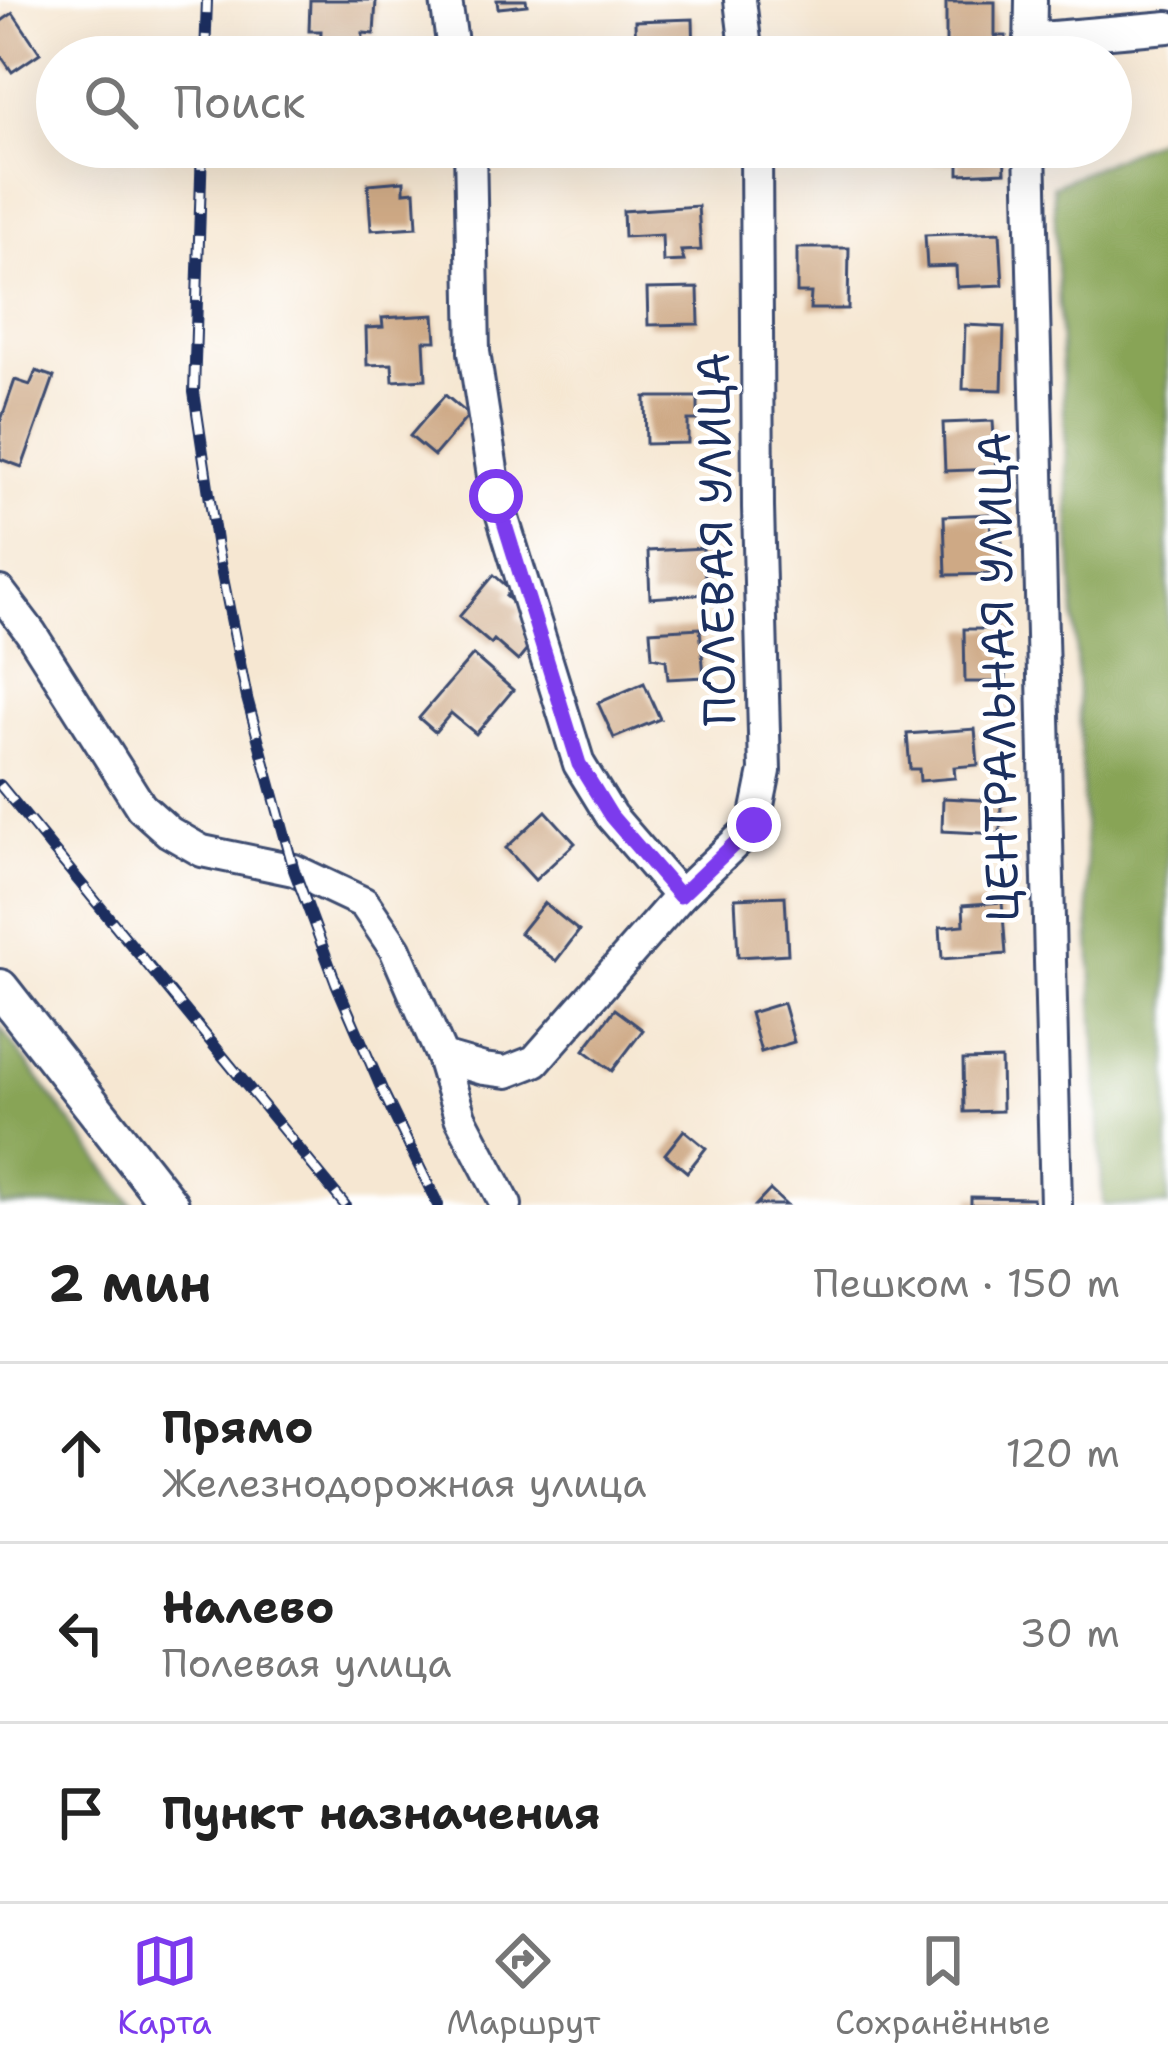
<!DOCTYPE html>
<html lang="ru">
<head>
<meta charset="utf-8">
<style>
  body { margin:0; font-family:"Shantell Sans",sans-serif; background:#f6f6f6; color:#222 }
  .stop { position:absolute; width:36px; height:36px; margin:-27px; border:9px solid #7c3aed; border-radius:50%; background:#fff }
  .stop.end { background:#7c3aed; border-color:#fff; box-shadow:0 3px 12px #0008 }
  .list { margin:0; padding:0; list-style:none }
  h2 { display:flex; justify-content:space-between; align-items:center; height:156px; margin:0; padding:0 48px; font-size:51px }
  h2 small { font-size:39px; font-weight:400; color:#767676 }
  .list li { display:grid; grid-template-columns:78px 1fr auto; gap:36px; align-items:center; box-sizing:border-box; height:180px; padding:0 48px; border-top:3px solid #e0e0e0 }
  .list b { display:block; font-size:45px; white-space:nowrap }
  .list p { margin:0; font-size:39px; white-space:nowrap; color:#767676 }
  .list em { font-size:39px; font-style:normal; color:#767676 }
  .icon { flex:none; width:66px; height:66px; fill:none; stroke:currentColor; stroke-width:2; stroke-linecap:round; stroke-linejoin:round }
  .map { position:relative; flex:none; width:1168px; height:1205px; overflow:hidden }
  .search { position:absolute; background:#fff; box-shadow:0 12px 48px #0002; left:36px; right:36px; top:36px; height:132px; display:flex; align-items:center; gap:30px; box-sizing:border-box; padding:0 42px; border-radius:66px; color:#767676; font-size:45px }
  .sheet { height:696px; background:#fff }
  nav { display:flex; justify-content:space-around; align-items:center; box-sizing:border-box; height:168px; border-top:3px solid #e0e0e0; background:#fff; font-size:33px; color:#767676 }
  nav a { display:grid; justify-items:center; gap:6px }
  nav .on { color:#7c3aed }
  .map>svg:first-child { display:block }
</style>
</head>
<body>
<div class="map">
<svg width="1168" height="1205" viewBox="0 0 1168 1205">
  <rect width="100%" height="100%" fill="#fff"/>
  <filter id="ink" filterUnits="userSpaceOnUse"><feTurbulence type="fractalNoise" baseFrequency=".00833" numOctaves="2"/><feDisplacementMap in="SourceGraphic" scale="24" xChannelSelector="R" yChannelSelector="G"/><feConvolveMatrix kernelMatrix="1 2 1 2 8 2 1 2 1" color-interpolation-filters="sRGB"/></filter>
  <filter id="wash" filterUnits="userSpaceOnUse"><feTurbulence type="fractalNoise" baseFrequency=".004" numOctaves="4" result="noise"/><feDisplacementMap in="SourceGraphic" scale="48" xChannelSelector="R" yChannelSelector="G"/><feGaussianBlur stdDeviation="2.7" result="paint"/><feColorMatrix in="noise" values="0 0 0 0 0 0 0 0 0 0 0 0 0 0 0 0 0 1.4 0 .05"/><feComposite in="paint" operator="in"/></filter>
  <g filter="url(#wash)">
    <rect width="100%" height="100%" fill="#f6e7d2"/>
    <!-- forest -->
    <g fill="#88a456" stroke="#526a5a" stroke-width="3">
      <path d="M1168,134V1205H1103L1053,186Z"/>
      <path d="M0,1027L133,1205H0Z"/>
    </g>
    <g id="blocks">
      <!-- building -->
      <g fill="#cea985">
        <path d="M310,0H376L374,34L363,33L362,57H320L321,31H309Z"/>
        <path d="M497,0H526L527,5L498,8Z"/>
        <path d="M946,2H995V36H1006V57H946Z"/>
        <path d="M13,13L40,53L12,72L0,54V22Z"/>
        <path d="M693,19L694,57H636L635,21Z"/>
        <path d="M486,147H506L507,163L486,164Z"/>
        <path d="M658,147H708L709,159H658Z"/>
        <path d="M933,147H1004L1005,172L959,174V162L934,163Z"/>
        <path d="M404,181V192L415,191L417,227L371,230L368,184Z"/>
        <path d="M698,206L701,250L681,251L684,261L663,262L662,235L624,237L623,211Z"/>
        <path d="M1000,232L1003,285L957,287L956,266L927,267L925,235Z"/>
        <path d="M797,248H849L848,309H810L811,293H797Z"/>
        <path d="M698,288L699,324L648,325L647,289Z"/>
        <path d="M434,315L436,341H424L426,379L393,381L392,364L367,365L366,328L383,327L382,318Z"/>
        <path d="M965,325L1004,327L1002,390L963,389Z"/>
        <path d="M36,371L54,377L22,467L0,459V423L15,380L30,385Z"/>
        <path d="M445,395L469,415L434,456L410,436Z"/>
        <path d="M645,397H698V420H688V443L646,444Z"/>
        <path d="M993,421L996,469L945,471L943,423Z"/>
        <path d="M990,514L991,542H1002V574L946,575L944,516Z"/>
        <path d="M703,548L706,594L650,598L648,551Z"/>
        <path d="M494,575L511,590L506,596L522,610L516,617L529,628L531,645L518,661L494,640L491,644L459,617Z"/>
        <path d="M700,628L704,677L668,679L666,660L652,657L650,631Z"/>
        <path d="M964,629H995V653H1006V682H965Z"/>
        <path d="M473,655L513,690L476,734L451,713L435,732L419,718Z"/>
        <path d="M644,683L660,719L614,738L598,703Z"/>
        <path d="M975,729L978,765L954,767L955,778L920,781L919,769H910L907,734Z"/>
        <path d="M943,798L1001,801L1000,834L942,831Z"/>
        <path d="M546,811L575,843L535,880L506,848Z"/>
        <path d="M785,896L788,954L738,957L735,898Z"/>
        <path d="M1002,902L1006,954L942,959L940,927L964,925L963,905Z"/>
        <path d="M544,903L579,931L556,961L520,933Z"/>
        <path d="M783,1003L794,1042L761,1052L750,1013Z"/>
        <path d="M615,1009L643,1030L612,1071L584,1050Z"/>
        <path d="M1001,1059L1002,1111L964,1112L963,1060Z"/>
        <path d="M684,1130L706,1148L687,1172L665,1154Z"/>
        <path d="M770,1190L786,1205H756Z"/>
        <path d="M971,1197L1033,1198V1205H971Z"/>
      </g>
    </g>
  </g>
  <g filter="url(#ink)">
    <use href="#blocks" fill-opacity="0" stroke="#3c4b6f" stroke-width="3"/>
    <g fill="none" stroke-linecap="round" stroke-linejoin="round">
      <!-- minor casing -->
      <g stroke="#3c4b6f" stroke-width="36">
        <g id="minor">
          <path d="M446,0L454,57"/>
          <path d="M740,0L747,57"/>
          <path d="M1030,39L1168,27"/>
          <path d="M1030,57L1031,0"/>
          <path d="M470,147L474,352L496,496L579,764L611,816L680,896"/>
          <path d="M1030,147L1056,1205"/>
          <path d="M0,592L31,633L141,807L169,832L202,851L294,870L364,903L395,949L442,1057L484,1069L507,1072L535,1061L680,896L754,825L765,771L758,507L756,147"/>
          <path d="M442,1057L460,1117L506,1205"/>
        </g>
      </g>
      <!-- tertiary casing -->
      <g stroke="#3c4b6f" stroke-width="42">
        <path id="tertiary" d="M0,988L170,1205"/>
      </g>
      <!-- minor -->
      <use href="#minor" stroke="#fff" stroke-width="30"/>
      <!-- tertiary -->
      <use href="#tertiary" stroke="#fff" stroke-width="36"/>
      <!-- rail casing -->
      <g stroke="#1b2f5e" stroke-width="12">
        <g id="rail">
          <path d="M205,57L207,0"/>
          <path d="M202,147L194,392L217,548L247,698L294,870L336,983L383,1092L438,1205"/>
          <path d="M0,785L345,1205"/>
        </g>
      </g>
      <!-- rail -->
      <use href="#rail" stroke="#fff" stroke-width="8" stroke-dasharray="22" stroke-linecap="butt"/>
    </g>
  </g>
  <g fill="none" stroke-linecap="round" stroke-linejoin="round" filter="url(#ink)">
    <!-- route -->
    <path stroke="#7c3aed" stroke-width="15" d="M496,496L579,764L611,816L680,896L754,825"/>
  </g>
  <g text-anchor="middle" stroke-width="9" stroke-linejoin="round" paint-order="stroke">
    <!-- street labels -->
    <g font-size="45" fill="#1b2f5e" stroke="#fff">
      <text transform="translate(716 539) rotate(-91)" y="16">ПОЛЕВАЯ УЛИЦА</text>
      <text transform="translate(998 677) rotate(-91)" y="16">ЦЕНТРАЛЬНАЯ УЛИЦА</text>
    </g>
  </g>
</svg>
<div class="stop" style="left:496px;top:496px"></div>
<div class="stop end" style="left:754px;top:825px"></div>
<div class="search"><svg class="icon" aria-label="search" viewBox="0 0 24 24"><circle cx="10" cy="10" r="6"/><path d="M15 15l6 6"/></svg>Поиск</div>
</div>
<section class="sheet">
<h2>2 мин<small>Пешком · 150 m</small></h2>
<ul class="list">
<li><svg class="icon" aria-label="ahead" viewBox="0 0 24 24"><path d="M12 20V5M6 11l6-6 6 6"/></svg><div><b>Прямо</b><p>Железнодорожная улица</p></div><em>120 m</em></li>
<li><svg class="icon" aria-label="left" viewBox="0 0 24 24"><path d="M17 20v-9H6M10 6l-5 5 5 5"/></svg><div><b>Налево</b><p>Полевая улица</p></div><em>30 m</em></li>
<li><svg class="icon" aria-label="arrive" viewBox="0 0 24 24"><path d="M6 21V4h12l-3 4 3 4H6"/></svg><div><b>Пункт назначения</b></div></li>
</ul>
</section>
<nav>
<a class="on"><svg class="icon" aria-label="map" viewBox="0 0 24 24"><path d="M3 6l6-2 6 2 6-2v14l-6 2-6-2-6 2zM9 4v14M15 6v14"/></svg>Карта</a>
<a><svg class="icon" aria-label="directions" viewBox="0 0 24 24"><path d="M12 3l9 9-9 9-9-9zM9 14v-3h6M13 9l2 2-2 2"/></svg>Маршрут</a>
<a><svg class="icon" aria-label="saved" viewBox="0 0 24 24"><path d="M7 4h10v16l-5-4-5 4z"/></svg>Сохранённые</a>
</nav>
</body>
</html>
